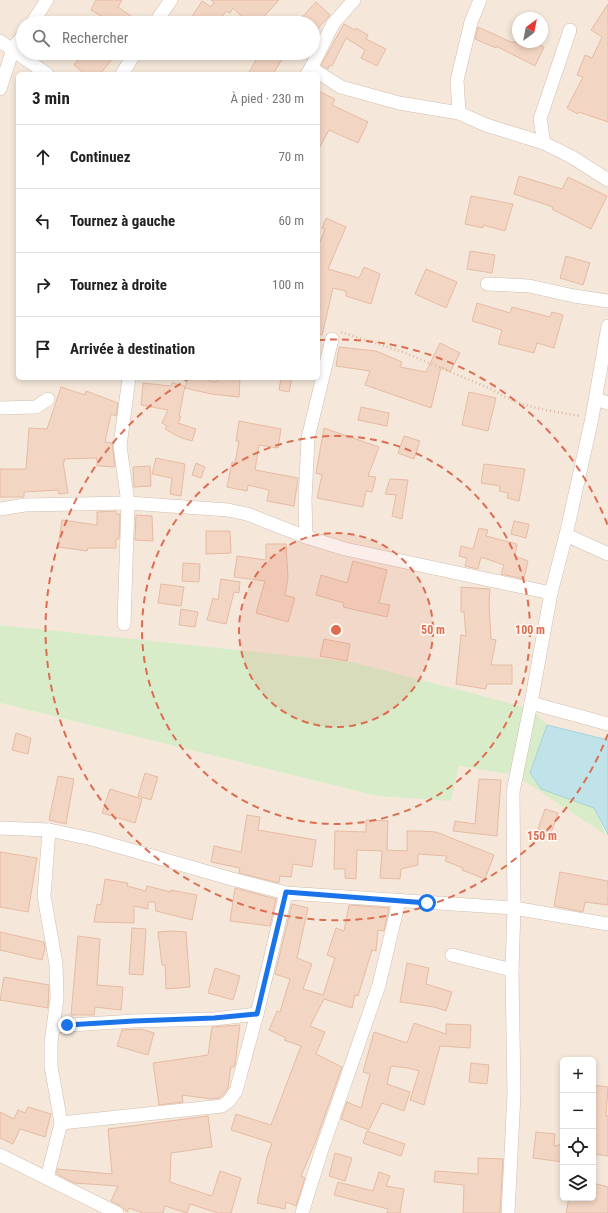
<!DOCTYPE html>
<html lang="fr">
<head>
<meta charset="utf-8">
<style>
  body { margin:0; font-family:"Roboto Condensed",sans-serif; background:#f6f6f6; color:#222 }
  .controls { position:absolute; right:12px; bottom:12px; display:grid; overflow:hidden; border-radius:6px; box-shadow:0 2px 6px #0003 }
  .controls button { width:36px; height:36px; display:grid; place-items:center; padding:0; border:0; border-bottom:1px solid #e0e0e0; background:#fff; color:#222; font:20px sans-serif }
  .compass { position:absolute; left:512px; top:12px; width:36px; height:36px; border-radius:50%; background:#fff; box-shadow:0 2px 6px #0003; rotate:32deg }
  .stop { position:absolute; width:12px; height:12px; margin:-9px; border:3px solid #1a73e8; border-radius:50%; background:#fff }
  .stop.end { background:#1a73e8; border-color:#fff; box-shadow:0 1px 4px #0008 }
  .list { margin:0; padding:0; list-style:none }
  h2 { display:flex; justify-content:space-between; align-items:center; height:52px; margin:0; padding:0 16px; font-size:17px }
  h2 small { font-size:13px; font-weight:400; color:#767676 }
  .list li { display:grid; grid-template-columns:26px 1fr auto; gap:12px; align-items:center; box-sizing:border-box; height:64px; padding:0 16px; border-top:1px solid #e0e0e0 }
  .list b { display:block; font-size:15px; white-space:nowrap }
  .list em { font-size:13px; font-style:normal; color:#767676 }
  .icon { flex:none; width:22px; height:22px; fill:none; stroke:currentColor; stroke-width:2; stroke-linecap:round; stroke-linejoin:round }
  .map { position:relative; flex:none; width:608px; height:1213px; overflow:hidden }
  .search { position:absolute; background:#fff; box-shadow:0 2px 6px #0003; left:16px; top:16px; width:304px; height:44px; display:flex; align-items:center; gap:10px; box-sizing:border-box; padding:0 14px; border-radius:22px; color:#767676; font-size:15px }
  .panel { position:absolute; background:#fff; box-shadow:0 2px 6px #0003; left:16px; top:72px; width:304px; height:308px; border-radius:6px }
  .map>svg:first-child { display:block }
</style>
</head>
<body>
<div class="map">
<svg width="608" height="1213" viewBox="0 0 608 1213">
  <rect width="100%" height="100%" fill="#fdf6ec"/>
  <!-- residential -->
  <g fill="#f5e8da" fill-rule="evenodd">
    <path d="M0,0H608V740L547,725L532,709L512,704L174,645L0,625ZM518,18H542V42H518ZM23,23H313V53H23ZM18,74H318V378H18Z"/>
    <path d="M0,703L377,796L458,766L516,775L608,835V1213H0ZM563,1060H593V1198H563Z"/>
  </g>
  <!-- green -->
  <path fill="#d8ecc9" d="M0,625L352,662L532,709L547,725L530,773L541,789L594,808L606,835L515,775L459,766L451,801L377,796L0,703Z"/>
  <!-- water -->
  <path fill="#bfe3e8" stroke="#a5d3da" d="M547,725L608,740V835L594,808L541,789L530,773Z"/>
  <!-- building -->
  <g fill="#f3d5c3" stroke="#e6bba3">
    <path d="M96,0H122L118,7L141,23H113L91,10Z"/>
    <path d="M211,0H279L258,23H249L233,8L230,13L226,11L218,23H188L202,1L211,7L214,2Z"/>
    <path d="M316,2L330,15L313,34V23H297Z"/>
    <path d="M608,4V122L579,112L578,114L567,108L583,77L577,75L585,55L592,58L602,37L591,30Z"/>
    <path d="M344,24L355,30L356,28L368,35L366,39L386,49L377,66L361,58L365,50L346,38L332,66L330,65L328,69L321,65Z"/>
    <path d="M478,27L511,42H534L544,47L535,66L496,46V48L475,39Z"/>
    <path d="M84,53H117L100,74H85L74,65Z"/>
    <path d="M246,53H286L273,74H248L256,60Z"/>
    <path d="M318,91L335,99L332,105L368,122L358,143L329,130L318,150Z"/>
    <path d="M519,176L562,189L568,177L607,196L591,229L552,209L553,207L514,194Z"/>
    <path d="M471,196L513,204L505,231L483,225V228L465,224Z"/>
    <path d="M326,218L346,227L328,269L359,278L364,267L380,274L371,304L346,296V291L333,288L322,335L318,334V247L325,229L322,228Z"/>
    <path d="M470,251L495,255L492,273L467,269Z"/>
    <path d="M566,256L590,263L583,285L560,278Z"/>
    <path d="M426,269L457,282L446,308L415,294Z"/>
    <path d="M477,303L510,313L512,307L550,317L552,312L563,315L554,348L537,343L534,353L498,344L502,330L472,321Z"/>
    <path d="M440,343L460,353L450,372L441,367L431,408L365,385L370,371L336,366L339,347L376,351L402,362L400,367L426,372Z"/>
    <path d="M188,378H200L216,382L217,378H240L239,397L211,394L185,388Z"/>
    <path d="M281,378H292L289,392L279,390Z"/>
    <path d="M143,383L171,386L172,383L185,386L179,416L181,417L178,423L196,429L192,441L179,437L165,429L167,426L162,423L168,410L141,405Z"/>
    <path d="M61,387L85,395L86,391L118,403L116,416L111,414L105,442L112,443L115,467L97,466V458L64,459L65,461L63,462L68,493L59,494L58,490L24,492V497H0V469H26L29,428L47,429Z"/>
    <path d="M469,392L496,398L488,431L462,425Z"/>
    <path d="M361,407L389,413L387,426L358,420Z"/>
    <path d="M239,421L281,429L278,448L259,445L255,470L298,478L294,506L267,501L269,490L248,485L247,491L227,487L232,462L235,463L239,441H236Z"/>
    <path d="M324,428L379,447L368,476L376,477L372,492L366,491L363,507L317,498L322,475L316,473Z"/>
    <path d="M404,436L420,441L414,459L398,453Z"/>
    <path d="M156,458L185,464L181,496L170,494L172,478L152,474Z"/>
    <path d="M196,463L205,467L201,478L192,475Z"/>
    <path d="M484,464L525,469L519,501L507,498L508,493L499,491L500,486L481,483Z"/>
    <path d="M150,466L151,486L134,487L133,467Z"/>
    <path d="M390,479L408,480L402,519L392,516L396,495L385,494Z"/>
    <path d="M116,511V514H120L119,539H116V548H88L87,551L58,547L62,520L97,525V512Z"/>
    <path d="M136,515L152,516L153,541L135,540Z"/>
    <path d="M514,521L529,524L526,538L511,534Z"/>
    <path d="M479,528L488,530L486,536L517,544L515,556L528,561L524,579L501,574L504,565L481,557L478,569L465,566L467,558L459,556L461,546L473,549Z"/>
    <path d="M206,531H230L231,553L206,554Z"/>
    <path d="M266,544H286L288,578L285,595L295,598L288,622L256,613L265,581L234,577L237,556L266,560Z"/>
    <path d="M353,561L387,570L379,603L390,605L387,617L343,607L344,603L316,595L321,575L347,583Z"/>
    <path d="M183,563L200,564L199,582L182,581Z"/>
    <path d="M221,579L240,582L239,593L234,592L226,624L207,620L213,598L218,600Z"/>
    <path d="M161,584L184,587L181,606L158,603Z"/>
    <path d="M461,587L490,589L489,603L491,639L496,640L491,665H512V684H487L486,689L456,684L461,635L466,636L464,612H461Z"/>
    <path d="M181,609L198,612L195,627L179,625Z"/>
    <path d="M324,639L350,644L347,661L320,656Z"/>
    <path d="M16,733L31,738L28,754L12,750Z"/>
    <path d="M145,773L158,777L151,800L138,796Z"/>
    <path d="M58,776L74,779L66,824L49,820Z"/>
    <path d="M479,779L501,780L497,836L453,831L455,821L475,824Z"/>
    <path d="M110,789L142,799L135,823L102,813Z"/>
    <path d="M545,809L558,813L551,833L538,829Z"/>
    <path d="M247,815L260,817L258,830L316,840L312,867L293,864L291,877L280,876L279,883L239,873L240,868L211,862L214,846L241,852Z"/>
    <path d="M366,820L388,821L387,850L407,851V831H420L436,832L494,855L485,879L462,870L463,868L445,861L447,856L418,854V865L401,869L400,879L380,878L382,851L357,850L356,879L345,878V869H334L335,831L366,832Z"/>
    <path d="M0,852L37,858L28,912L0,907Z"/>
    <path d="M560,872L608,881V905L585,902L583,912L554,906Z"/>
    <path d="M105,879L128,883L127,886L146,891L147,886L171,892V890L197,895L192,920L156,911L155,902H148V909L134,906V923L94,922L97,904L101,905Z"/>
    <path d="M235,888L276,899L270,926L230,921Z"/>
    <path d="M292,904L308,908L297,958L312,964L303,989L323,995L335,958L327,955L336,928L344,931L349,905L389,908L384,931L378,930L376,951L372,950L358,996L355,995L352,1008L324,999L310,1026L325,1032L316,1054L342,1067L315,1143L301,1176L305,1178L296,1206L286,1202L285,1209L257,1203L267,1157L272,1143L231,1130L236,1114L271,1125L301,1046L284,1040L286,1038L269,1030L277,1011L280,1012L290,979L275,974Z"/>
    <path d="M132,928L146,929L143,975L129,974Z"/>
    <path d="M170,931L186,932L190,987L166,989L165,965H162L158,932Z"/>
    <path d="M0,932L44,942L45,948L42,960L0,950Z"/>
    <path d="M78,936L100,939L97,985L123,987L121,1010L95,1007L94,1015H71Z"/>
    <path d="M407,963L429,968L426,984L452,992L446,1011L434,1007L400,1002Z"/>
    <path d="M215,968L240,976L233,1000L208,993Z"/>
    <path d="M4,977L49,985L48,1008L0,1000Z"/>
    <path d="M414,1023L446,1034V1024L471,1025L470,1048L440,1046L424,1105L410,1100L419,1071L408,1068L391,1066L387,1084L410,1092L404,1111L382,1103L369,1130L341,1119L347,1102L361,1108L370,1074L363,1072L374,1032L407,1043Z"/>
    <path d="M240,1025L235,1065L234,1067H231L228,1088L223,1095L219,1098L212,1099L182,1095L183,1102L159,1105L153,1063L208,1055L212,1027Z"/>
    <path d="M141,1029L154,1033L148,1055L117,1046L122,1030Z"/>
    <path d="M471,1063L489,1065L487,1084L469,1082Z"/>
    <path d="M593,1085L608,1087L606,1116H608V1156L593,1154Z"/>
    <path d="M28,1107L51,1114L45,1137L20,1129L13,1144L0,1138V1112L14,1119L18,1110L25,1113Z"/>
    <path d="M208,1116L212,1147L171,1153L170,1182L212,1196L220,1171L241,1178L231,1213H218L190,1204L187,1213L165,1206L163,1213H143L129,1208L127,1212L121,1206L111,1201L118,1186L74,1183L57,1174V1169L112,1174L108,1129Z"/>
    <path d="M367,1131L405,1144L401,1156L363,1143Z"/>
    <path d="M536,1132L555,1134L554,1146L563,1144V1162L533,1158Z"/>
    <path d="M335,1153L352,1158L345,1181L329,1176Z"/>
    <path d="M478,1158L503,1159L500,1213H463L464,1185L434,1182L435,1171L478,1174Z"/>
    <path d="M379,1172L390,1176L386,1186L404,1189L400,1213H387L388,1209L334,1195L338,1182L373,1191Z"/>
    <path d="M593,1183L608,1187V1213H566L569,1198H593Z"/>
  </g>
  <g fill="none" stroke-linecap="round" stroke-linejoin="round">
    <!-- minor casing -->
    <g stroke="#d1beb0" stroke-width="14">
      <g id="minor">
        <path d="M32,23L47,0"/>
        <path d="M155,23L171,0"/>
        <path d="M0,41L47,74"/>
        <path d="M311,68L333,24L354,0"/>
        <path d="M122,74L135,53"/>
        <path d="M307,74L311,68L341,87L399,103L459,113L486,125L544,143L572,157L608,180"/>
        <path d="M0,89L13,49L23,35"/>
        <path d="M459,113L457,80L471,22L480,0"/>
        <path d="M544,143L540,119L570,30"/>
        <path d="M487,284L529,286L574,296L608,301"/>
        <path d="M596,399L608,403"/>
        <path d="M0,408L36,407L48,399"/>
        <path d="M0,509L25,505L128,503L228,510L247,514L306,537L345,549L551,593"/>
        <path d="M566,535L608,554"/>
        <path d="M306,537L305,500L308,438L332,339"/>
        <path d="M124,624L128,503L120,446L129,378"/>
        <path d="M531,703L608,724"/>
        <path d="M0,828L49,830L92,839L232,879L286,893L514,908L608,924"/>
        <path d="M452,955L512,970"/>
        <path d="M54,1026L134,1021L214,1019L257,1014L286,893"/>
        <path d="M61,1123L222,1106L229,1101L236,1091L257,1014"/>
        <path d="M0,1155L117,1213"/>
        <path d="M47,1178L61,1123L51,1066V1043L57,998L56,964L44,896L49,830"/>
        <path d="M302,1213L322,1149L379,985L399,901"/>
        <path d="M508,1213L514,1094L512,970L514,908L513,792L531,703L551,593L566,535L592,418L608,326"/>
      </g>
    </g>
    <!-- path -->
    <path stroke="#d9b8a5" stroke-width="2.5" stroke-dasharray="1 3" stroke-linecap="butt" d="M341,332L403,352L491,389C521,408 547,410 580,416"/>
    <!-- minor -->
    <use href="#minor" stroke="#fff" stroke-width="13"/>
  </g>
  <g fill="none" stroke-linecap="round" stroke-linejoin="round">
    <!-- route -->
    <path stroke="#1a73e8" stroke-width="5" d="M67,1025L134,1021L214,1018L257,1014L286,892L427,903"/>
  </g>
  <!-- distance rings -->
  <circle cx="336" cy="630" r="97" fill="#dc6d51" fill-opacity=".12"/>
  <g fill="none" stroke="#dc6d51" stroke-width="2" stroke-dasharray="7 5">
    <circle cx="336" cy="630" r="97"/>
    <circle cx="336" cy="630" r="194"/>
    <path d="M608 734A291 291 0 1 1 188 379M318 340A291 291 0 0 1 608 526"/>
  </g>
  <circle cx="336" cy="630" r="6" fill="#dc6d51" stroke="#fffaf3" stroke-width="2"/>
  <g font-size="12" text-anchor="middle" font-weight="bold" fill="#dc6d51" stroke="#fffaf3" stroke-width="3" stroke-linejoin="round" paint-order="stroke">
    <text x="433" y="634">50 m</text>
    <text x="530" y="634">100 m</text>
    <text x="542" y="840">150 m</text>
  </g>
</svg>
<div class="controls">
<button>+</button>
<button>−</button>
<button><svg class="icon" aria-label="locate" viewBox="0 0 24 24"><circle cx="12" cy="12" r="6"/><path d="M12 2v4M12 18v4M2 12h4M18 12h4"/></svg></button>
<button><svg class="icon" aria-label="layers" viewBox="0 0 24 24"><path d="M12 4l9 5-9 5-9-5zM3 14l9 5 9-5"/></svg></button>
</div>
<svg class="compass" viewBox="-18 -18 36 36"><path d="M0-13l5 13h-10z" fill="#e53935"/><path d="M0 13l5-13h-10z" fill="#767676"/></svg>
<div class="stop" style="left:427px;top:903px"></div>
<div class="stop end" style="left:67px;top:1025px"></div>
<div class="search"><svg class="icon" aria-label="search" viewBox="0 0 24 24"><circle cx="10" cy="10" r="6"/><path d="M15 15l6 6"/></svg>Rechercher</div>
<section class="panel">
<h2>3 min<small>À pied · 230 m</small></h2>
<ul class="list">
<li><svg class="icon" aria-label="ahead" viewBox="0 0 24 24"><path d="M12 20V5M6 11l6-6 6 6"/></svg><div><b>Continuez</b></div><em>70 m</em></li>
<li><svg class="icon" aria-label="left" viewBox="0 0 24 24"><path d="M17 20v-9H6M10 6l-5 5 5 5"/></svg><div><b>Tournez à gauche</b></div><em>60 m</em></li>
<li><svg class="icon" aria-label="right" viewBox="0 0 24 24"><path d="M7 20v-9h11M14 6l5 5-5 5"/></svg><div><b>Tournez à droite</b></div><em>100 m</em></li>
<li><svg class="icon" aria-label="arrive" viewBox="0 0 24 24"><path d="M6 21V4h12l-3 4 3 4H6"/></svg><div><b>Arrivée à destination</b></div></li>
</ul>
</section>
</div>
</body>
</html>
